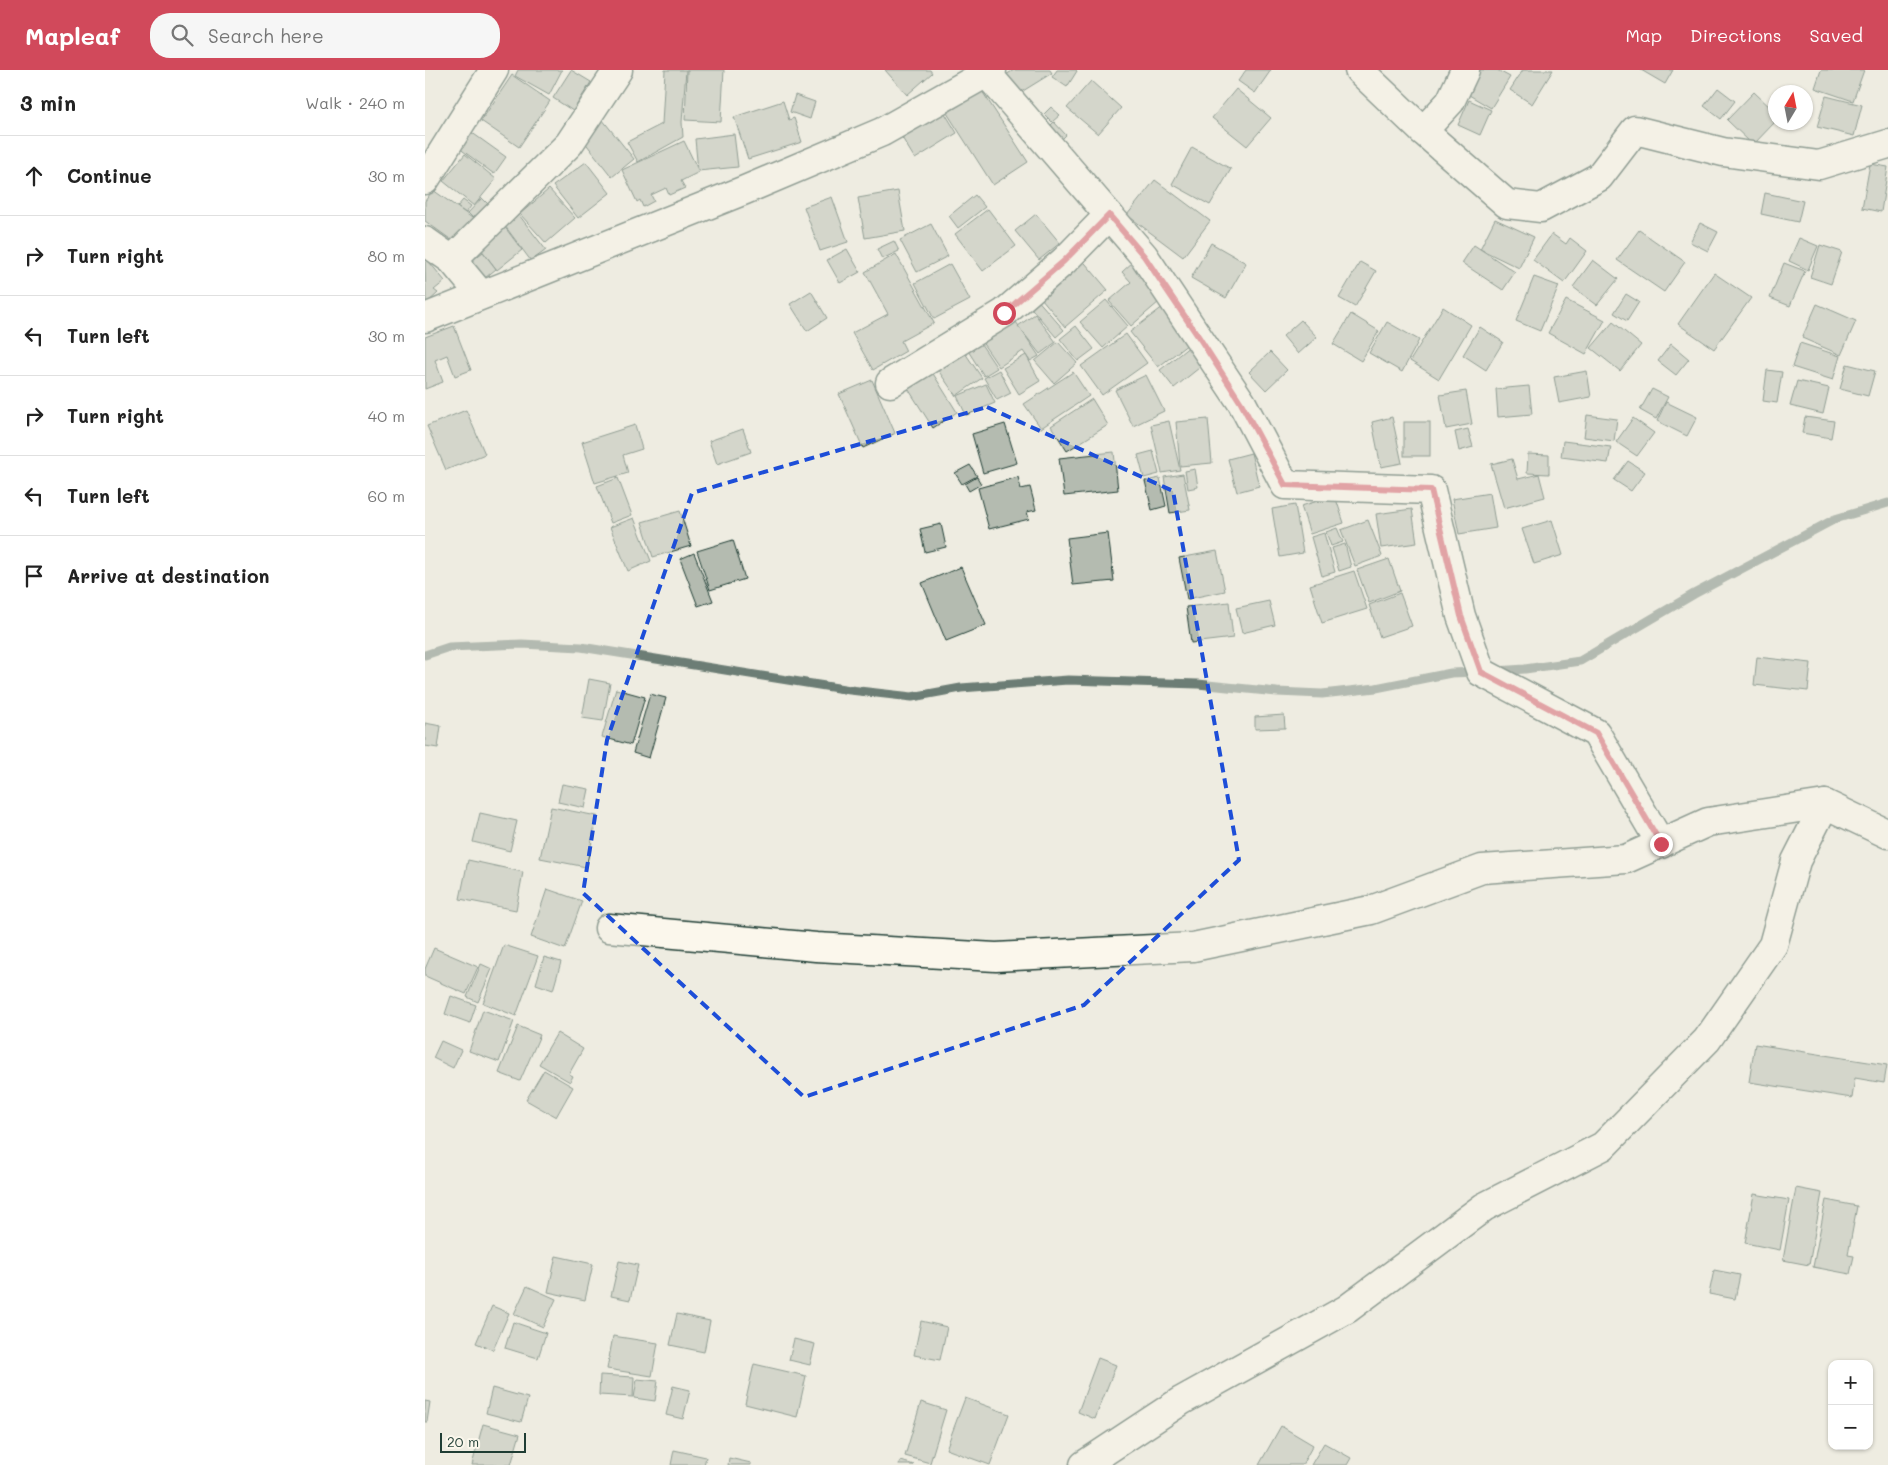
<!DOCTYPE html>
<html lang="en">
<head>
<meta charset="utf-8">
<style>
  body { margin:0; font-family:Mali,sans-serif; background:#f6f6f6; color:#222 }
  .controls { position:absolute; right:15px; bottom:15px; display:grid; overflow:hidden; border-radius:10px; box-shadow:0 1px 4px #0004 }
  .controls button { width:45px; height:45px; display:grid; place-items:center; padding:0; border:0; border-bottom:1px solid #e0e0e0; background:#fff; color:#222; font:25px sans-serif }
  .compass { position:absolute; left:1343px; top:15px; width:45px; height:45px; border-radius:50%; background:#fff; box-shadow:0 1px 4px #0004; rotate:10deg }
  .scale { position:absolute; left:15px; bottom:12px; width:86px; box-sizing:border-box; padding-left:5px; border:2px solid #1f3d34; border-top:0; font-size:14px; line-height:18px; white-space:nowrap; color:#1f3d34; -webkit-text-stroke:4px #fbf7ec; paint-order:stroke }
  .stop { position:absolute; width:15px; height:15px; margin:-11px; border:4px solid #d1495b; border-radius:50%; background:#fff }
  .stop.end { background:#d1495b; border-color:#fff; box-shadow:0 1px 5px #0008 }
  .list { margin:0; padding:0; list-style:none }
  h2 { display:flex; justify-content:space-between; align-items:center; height:65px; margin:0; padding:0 20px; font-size:21px }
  h2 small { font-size:16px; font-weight:400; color:#767676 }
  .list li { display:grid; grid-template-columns:32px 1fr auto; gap:15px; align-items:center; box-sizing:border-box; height:80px; padding:0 20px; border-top:1px solid #e0e0e0 }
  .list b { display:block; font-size:19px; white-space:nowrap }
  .list em { font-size:16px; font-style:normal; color:#767676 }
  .icon { flex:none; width:28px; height:28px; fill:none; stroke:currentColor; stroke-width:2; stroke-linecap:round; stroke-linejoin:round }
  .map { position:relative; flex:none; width:1463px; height:1395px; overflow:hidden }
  header { display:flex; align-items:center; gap:30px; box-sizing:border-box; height:70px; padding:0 25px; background:#d1495b; color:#fff }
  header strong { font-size:24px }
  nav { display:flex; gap:28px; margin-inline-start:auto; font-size:18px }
  .search { width:350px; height:45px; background:#f6f6f6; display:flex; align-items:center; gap:12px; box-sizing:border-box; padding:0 18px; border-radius:20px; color:#767676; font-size:19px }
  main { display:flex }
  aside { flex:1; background:#fff }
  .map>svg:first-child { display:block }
</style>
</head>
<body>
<header>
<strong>Mapleaf</strong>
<div class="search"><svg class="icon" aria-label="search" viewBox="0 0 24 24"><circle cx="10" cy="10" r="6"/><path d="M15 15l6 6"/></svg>Search here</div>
<nav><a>Map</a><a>Directions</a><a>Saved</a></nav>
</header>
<main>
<aside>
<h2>3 min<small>Walk · 240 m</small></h2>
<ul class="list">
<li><svg class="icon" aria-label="ahead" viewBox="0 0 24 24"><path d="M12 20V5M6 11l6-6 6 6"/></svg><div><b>Continue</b></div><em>30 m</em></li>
<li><svg class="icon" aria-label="right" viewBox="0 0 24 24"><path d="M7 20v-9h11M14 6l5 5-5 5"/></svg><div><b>Turn right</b></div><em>80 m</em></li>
<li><svg class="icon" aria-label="left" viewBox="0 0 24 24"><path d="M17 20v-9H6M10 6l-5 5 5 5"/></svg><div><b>Turn left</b></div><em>30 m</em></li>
<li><svg class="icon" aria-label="right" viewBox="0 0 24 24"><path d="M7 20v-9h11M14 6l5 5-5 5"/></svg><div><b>Turn right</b></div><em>40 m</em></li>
<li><svg class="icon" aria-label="left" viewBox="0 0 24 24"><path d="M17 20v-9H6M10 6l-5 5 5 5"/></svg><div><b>Turn left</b></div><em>60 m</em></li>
<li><svg class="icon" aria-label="arrive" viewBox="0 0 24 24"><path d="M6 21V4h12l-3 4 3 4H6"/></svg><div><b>Arrive at destination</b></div></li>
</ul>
</aside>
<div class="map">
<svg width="1463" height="1395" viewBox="0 0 1463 1395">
  <rect width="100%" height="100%" fill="#eeece1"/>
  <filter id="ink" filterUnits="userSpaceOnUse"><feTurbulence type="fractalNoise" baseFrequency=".02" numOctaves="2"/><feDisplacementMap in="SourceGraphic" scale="10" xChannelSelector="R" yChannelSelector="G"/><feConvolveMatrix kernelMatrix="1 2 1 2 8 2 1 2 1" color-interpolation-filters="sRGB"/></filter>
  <g filter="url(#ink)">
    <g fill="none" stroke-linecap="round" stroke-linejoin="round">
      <!-- stream -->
      <g stroke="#6c7d74" stroke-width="9">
        <path d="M0,585L24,577L97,574L156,577L425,620L487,627L536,618L643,610L773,614L852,622L897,624L951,618L1026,603L1053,602"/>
        <path d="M1071,601L1100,599L1155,591L1269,524L1410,449L1463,433"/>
      </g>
    </g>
    <!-- building -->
    <g fill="#b4bbb0" stroke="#1f3d34">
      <path d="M93,0H137L124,25L90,6Z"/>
      <path d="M146,0L166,12L148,41L128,28Z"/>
      <path d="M240,0H261L257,52L258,67L213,92L202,72L237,54Z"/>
      <path d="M262,0H299L296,52L260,50Z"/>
      <path d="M460,0H505L507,3L482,25Z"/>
      <path d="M589,0H625L627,3L585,29L574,9Z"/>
      <path d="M632,0H651L652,1L642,17L627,7Z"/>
      <path d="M821,0H846L830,23L813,11Z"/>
      <path d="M1052,0H1072L1085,7L1066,38L1039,22Z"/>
      <path d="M1098,0H1128L1107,34L1085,20Z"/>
      <path d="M1216,0H1248L1240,14Z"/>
      <path d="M1396,0H1439L1428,31L1390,18Z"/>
      <path d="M87,5L125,31L94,77L56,51Z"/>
      <path d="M666,11L696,38L673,64L642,38Z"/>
      <path d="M1293,18L1310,31L1296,49L1279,36Z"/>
      <path d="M811,19L846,48L822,76L787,48Z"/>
      <path d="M557,21L603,92L568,115L522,43Z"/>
      <path d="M1329,22L1350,42V52L1328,75L1302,50Z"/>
      <path d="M370,25L390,32L385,49L365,42Z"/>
      <path d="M1401,26L1437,35L1429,66L1392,57Z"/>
      <path d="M1044,30L1066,40L1055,65L1033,55Z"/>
      <path d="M358,31L364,50L369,48L377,72L323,89L309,47Z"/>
      <path d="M626,37L635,45L627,52L619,44Z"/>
      <path d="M518,40L532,63L490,89L476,66Z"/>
      <path d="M177,49L209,89L187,107L155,66Z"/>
      <path d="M629,52L641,65L630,76L618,63Z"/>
      <path d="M46,62L81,87L69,104L34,78Z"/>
      <path d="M309,64L313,97L273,101L270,69Z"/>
      <path d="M259,71L274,102L256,111L260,118L244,125L241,118L226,125L229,131L218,137L215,130L212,132L197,100Z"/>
      <path d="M767,77L806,99L785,135L747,114Z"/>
      <path d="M40,84L71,109L49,136L18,111Z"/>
      <path d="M161,92L185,123L153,148L128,116Z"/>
      <path d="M1445,94L1463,97L1456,142L1437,138Z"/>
      <path d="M730,110L785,151L758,187L702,145Z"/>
      <path d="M124,119L150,148L121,173L95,144Z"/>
      <path d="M8,120L50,150L32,174L0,151V131Z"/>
      <path d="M473,121L480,161L440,168L433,128Z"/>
      <path d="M1340,123L1378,131L1373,152L1336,144Z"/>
      <path d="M550,125L560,137L533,158L524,146Z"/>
      <path d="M407,127L423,172L395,181L379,137Z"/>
      <path d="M57,128L71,142L57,157L43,143Z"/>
      <path d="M38,130L46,136L41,143L32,137Z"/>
      <path d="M563,139L591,176L558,201L530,164Z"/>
      <path d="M611,144L635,173L614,190L590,161Z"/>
      <path d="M94,145L121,180L106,191L80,156Z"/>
      <path d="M1070,149L1109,167L1094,198L1055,179Z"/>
      <path d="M1275,153L1293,162L1283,181L1265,172Z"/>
      <path d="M506,154L523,186L492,202L475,170Z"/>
      <path d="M79,156L97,180L72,200L56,179Z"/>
      <path d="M1214,160L1260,192L1239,222L1192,190Z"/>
      <path d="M1127,164L1141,174L1145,168L1162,181L1139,213L1108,190Z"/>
      <path d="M1374,168L1393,176L1383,200L1364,191Z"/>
      <path d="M469,171L474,181L457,189L452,179Z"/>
      <path d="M786,173L821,193L801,228L766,208Z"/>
      <path d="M1049,175L1090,202L1078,220L1037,193Z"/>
      <path d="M1395,175L1417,182L1406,214L1385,207Z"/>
      <path d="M422,179L435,202L415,213L402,190Z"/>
      <path d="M58,182L71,199L60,208L46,191Z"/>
      <path d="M471,184L509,253L476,271L481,281L448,300L427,263L463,244L440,202Z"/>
      <path d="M0,187L20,211L9,220L13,223L1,234Z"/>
      <path d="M655,187L683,220L640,257L612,223Z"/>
      <path d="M710,190L741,226L706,256L684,231L706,212L697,202Z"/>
      <path d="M1168,190L1193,209L1172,235L1148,217Z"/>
      <path d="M935,192L951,201L930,237L914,228Z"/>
      <path d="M1359,193L1380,201L1365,236L1345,228Z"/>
      <path d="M525,194L545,230L509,249L490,213Z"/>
      <path d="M1289,203L1326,228L1289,279L1253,254Z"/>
      <path d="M1109,207L1134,216L1115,261L1091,251Z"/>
      <path d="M386,221L402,248L382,261L365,234Z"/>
      <path d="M1201,224L1214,232L1202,251L1189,243Z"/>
      <path d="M610,227L639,260L631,267L602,233Z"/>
      <path d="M681,230L703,256L678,278L655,252Z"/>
      <path d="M1141,230L1180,250L1161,284L1123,263Z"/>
      <path d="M743,233L771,268L733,297L705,262Z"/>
      <path d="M1392,234L1431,251L1416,285L1377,268Z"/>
      <path d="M1018,237L1046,255L1014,309L985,291Z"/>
      <path d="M585,243L614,286L605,291L598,281L574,297L552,265Z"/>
      <path d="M610,244L631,272L615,284L593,256Z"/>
      <path d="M926,244L954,261L936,291L908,274Z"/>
      <path d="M876,250L892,267L873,284L858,266Z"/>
      <path d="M962,252L994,270L977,302L944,283Z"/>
      <path d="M1188,252L1216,275L1195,301L1166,278Z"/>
      <path d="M29,256L46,300L30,306L22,285L10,290L18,312L0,319V267Z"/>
      <path d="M651,256L669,279L653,291L635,269Z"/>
      <path d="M1055,257L1078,272L1061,300L1038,285Z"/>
      <path d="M701,264L722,293L677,325L656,296Z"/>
      <path d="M552,268L572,298L559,306L540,276Z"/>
      <path d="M633,272L652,293L629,313L610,291Z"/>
      <path d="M770,272L784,290L749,318L735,300Z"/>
      <path d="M1375,273L1415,286L1408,310L1367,297Z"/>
      <path d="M534,274L557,308L531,326L508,293Z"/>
      <path d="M1246,274L1264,289L1251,305L1233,291Z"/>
      <path d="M845,282L862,300L841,320L824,302Z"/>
      <path d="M601,285L615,311L594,324L578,298Z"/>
      <path d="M502,294L532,342L508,358L477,309Z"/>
      <path d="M1422,294L1450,301L1443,326L1415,319Z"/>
      <path d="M574,300L586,323L572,330L559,308Z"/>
      <path d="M1342,300L1357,302L1352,333L1338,331Z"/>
      <path d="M1162,301L1166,327L1134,333L1129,307Z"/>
      <path d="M648,302L664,326L616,358L599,334Z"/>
      <path d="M721,305L739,341L708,356L690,320Z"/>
      <path d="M447,310L470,363L438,378L414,324Z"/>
      <path d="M1372,311L1404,318L1398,344L1365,336Z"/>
      <path d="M561,314L570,333L541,345L532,326Z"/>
      <path d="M1104,316L1107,344L1073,347L1071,319Z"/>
      <path d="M1227,319L1243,327L1231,349L1215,340Z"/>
      <path d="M1041,321L1047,354L1021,359L1015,325Z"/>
      <path d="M667,329L683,355L642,381L626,356Z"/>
      <path d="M1241,332L1272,347L1262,366L1232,351Z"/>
      <path d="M41,340L60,384L21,400L2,356Z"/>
      <path d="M1162,345L1192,349L1189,371L1159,367Z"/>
      <path d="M967,347L977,393L956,397L947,352Z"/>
      <path d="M1380,347L1409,351L1406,368L1377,363Z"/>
      <path d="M1208,348L1229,363L1212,386L1191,372Z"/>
      <path d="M783,349L787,393L755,396L751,352Z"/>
      <path d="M744,351L755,400L737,403L726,355Z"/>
      <rect x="979" y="352" width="26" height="34"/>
      <path d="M580,354L592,393L558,403L547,364Z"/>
      <path d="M210,355L217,379L198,385L203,403L170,413L157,372Z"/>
      <path d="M318,359L326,382L292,394L284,371Z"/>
      <path d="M1043,359L1048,377L1034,381L1030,362Z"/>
      <path d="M1138,371L1186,377L1183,393L1136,387Z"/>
      <path d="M728,381L734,404L719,408L713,385Z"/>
      <path d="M689,382L693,420L639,426L634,388Z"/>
      <path d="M826,383L834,416L812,422L803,389Z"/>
      <path d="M1103,384L1124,385V404L1102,403Z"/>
      <path d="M1087,389L1093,409L1114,404L1120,427L1079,438L1066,394Z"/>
      <path d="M1203,391L1220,402L1206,421L1189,410Z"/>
      <path d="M545,395L552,406L537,414L530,403Z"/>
      <path d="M770,399L773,417L763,419L760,401Z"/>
      <path d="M758,404L765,440L745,443L739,407Z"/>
      <path d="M552,407L556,414L544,421L540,414Z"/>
      <path d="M593,407L596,419L605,417L611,440L602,442L604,449L564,459L553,418Z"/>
      <path d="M193,408L207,445L186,453L172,416Z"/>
      <path d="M735,408L741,436L727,440L720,411Z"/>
      <path d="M1065,423L1071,458L1034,464L1027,429Z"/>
      <path d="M910,426L919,453L885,464L876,436Z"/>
      <path d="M870,435L878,483L855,487L847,439Z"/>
      <path d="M987,439L992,473L956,478L951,444Z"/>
      <path d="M255,441L266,476L228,487L217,452Z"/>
      <path d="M209,448L226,491L203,501L185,457Z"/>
      <path d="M943,450L957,486L930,496L916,460Z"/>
      <path d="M1127,450L1138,485L1109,494L1097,459Z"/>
      <path d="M516,454L521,477L500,482L495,459Z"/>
      <path d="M912,458L918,472L906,476L901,462Z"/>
      <path d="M683,463L689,511L648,515L642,468Z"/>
      <path d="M899,463L910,502L897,506L886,467Z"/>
      <path d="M308,470L320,509L285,520L272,481Z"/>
      <path d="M920,474L926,497L914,501L907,478Z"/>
      <path d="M792,481L800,521L762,529L754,488Z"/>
      <path d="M269,483L288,531L273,536L255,489Z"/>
      <path d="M964,489L975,521L944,533L932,500Z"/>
      <path d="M536,497L561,555L521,571L497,513Z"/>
      <path d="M929,501L942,539L897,553L885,515Z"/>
      <path d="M975,523L987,556L955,567L944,535Z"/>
      <path d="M844,531L850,555L817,563L811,538Z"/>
      <path d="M804,532L808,568L766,573L761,537Z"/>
      <path d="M1332,587L1386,593L1383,621L1329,615Z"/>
      <path d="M164,609L185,613L178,651L157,648Z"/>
      <path d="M191,619L220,627L206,675L177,667Z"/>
      <path d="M225,624L241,628L224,688L208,683Z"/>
      <path d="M859,645L860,658L830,659V647Z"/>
      <path d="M0,653L16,656L13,678L0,676Z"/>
      <path d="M137,714L164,719L160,738L133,732Z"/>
      <path d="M126,737L172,746L161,797L115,788Z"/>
      <path d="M55,743L92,751L85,781L48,772Z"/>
      <path d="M43,790L98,802L91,840L35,829Z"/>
      <path d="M122,819L157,831L140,879L106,867Z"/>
      <path d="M79,875L113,886L91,946L58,933Z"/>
      <path d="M9,878L53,897L41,924L0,906V899Z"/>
      <path d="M119,887L136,892L128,920L111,914Z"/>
      <path d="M56,894L67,899L53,932L42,927Z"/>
      <path d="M26,926L51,935L45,953L20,944Z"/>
      <path d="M58,940L89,951L74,992L44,981Z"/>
      <path d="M93,956L115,965L95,1011L74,1003Z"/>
      <path d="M132,963L158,979L144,1004L148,1006L145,1012L114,994Z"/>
      <path d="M16,971L36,980L28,998L8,988Z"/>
      <path d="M1330,974L1462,995L1459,1013L1430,1008L1427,1028L1324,1012Z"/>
      <path d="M119,1000L148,1017L131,1047L101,1030Z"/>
      <path d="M1371,1118L1397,1123L1384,1195L1358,1190Z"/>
      <path d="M1329,1124L1364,1130L1355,1180L1320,1173Z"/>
      <path d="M1401,1130L1432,1136L1423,1185L1429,1186L1425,1204L1388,1197Z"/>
      <path d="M131,1186L168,1194L160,1230L123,1222Z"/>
      <path d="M194,1191L213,1195L205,1230L186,1226Z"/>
      <path d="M1289,1200L1315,1205L1310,1229L1284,1224Z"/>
      <path d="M102,1216L131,1229L118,1257L89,1244Z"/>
      <path d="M67,1236L84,1243L68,1280L51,1273Z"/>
      <path d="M252,1244L285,1251L279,1282L245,1275Z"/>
      <path d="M496,1251L522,1257L515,1290L489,1285Z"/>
      <path d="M88,1252L121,1263L113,1288L80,1278Z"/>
      <path d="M188,1266L233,1273L227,1306L182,1299Z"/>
      <path d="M369,1269L390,1274L385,1295L364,1290Z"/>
      <path d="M673,1288L691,1295L670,1349L653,1342Z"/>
      <path d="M329,1294L381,1306L372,1347L320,1334Z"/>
      <path d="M175,1305L209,1307L208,1327L174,1325Z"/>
      <path d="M212,1309L233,1311L230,1331L209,1328Z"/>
      <path d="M248,1316L265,1320L258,1349L241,1345Z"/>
      <path d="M67,1318L103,1328L96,1352L61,1343Z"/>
      <path d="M540,1328L584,1344L565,1395L521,1379Z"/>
      <path d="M0,1331L5,1332L2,1352H0Z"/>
      <path d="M496,1332L521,1340L505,1393L480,1386Z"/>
      <path d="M58,1354L95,1364L86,1395H47Z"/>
      <path d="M856,1356L888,1375L877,1395H834Z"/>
      <path d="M899,1373L926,1388L922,1395H886Z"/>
      <path d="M249,1380L281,1387L279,1395H246Z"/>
      <path d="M304,1388L326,1393V1395H303Z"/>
      <path d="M476,1391L489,1395H474Z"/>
    </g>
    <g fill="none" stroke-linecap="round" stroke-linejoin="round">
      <!-- street casing -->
      <g stroke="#1f3d34" stroke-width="31">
        <g id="street">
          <path d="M559,0L719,186L817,333L860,415L1006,420L1036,546L1056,602L1171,663L1236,774"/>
          <path d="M934,0L998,61L1025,32L1040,0"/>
          <path d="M998,61L1082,134L1116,138L1174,107L1210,60L1298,82L1394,95L1463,74"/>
          <path d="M0,110L69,0"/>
          <path d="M0,171L27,190L56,225"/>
          <path d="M27,190L144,74L193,0"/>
          <path d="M0,248L320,120L457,62L567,0"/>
          <path d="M465,313L579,243L639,191L684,145"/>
          <path d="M184,858L391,877L571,887L768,877L946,840L1057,799L1201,789L1283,752L1400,734L1463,764"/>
          <path d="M659,1395L756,1331L922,1239L1059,1137L1178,1076L1282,970L1348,875L1371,791L1400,734"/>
        </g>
      </g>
      <!-- street -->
      <use href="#street" stroke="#fbf7ec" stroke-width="28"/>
    </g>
  </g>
  <g fill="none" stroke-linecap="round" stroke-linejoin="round" filter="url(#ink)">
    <!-- route -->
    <path stroke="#d1495b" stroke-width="6" d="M579,243L639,191L684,145L719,186L775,269L816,333L860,415L1006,420L1036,546L1056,602L1171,663L1236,774"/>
  </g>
  <!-- marked area -->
  <path d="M0 0H1463V1395H0ZM562,337L748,421L814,790L659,935L379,1027L158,823L182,670L267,423Z" fill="#eeece1" fill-opacity=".55" fill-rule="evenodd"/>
  <path fill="none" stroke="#1d4ed8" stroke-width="4" stroke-dasharray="10 6" stroke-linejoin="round" d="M562,337L748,421L814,790L659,935L379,1027L158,823L182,670L267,423Z"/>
</svg>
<div class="controls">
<button>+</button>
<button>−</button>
</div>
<svg class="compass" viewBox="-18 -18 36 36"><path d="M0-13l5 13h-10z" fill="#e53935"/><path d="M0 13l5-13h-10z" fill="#767676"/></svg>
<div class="scale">20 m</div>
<div class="stop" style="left:579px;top:243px"></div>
<div class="stop end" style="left:1236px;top:774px"></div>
</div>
</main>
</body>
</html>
